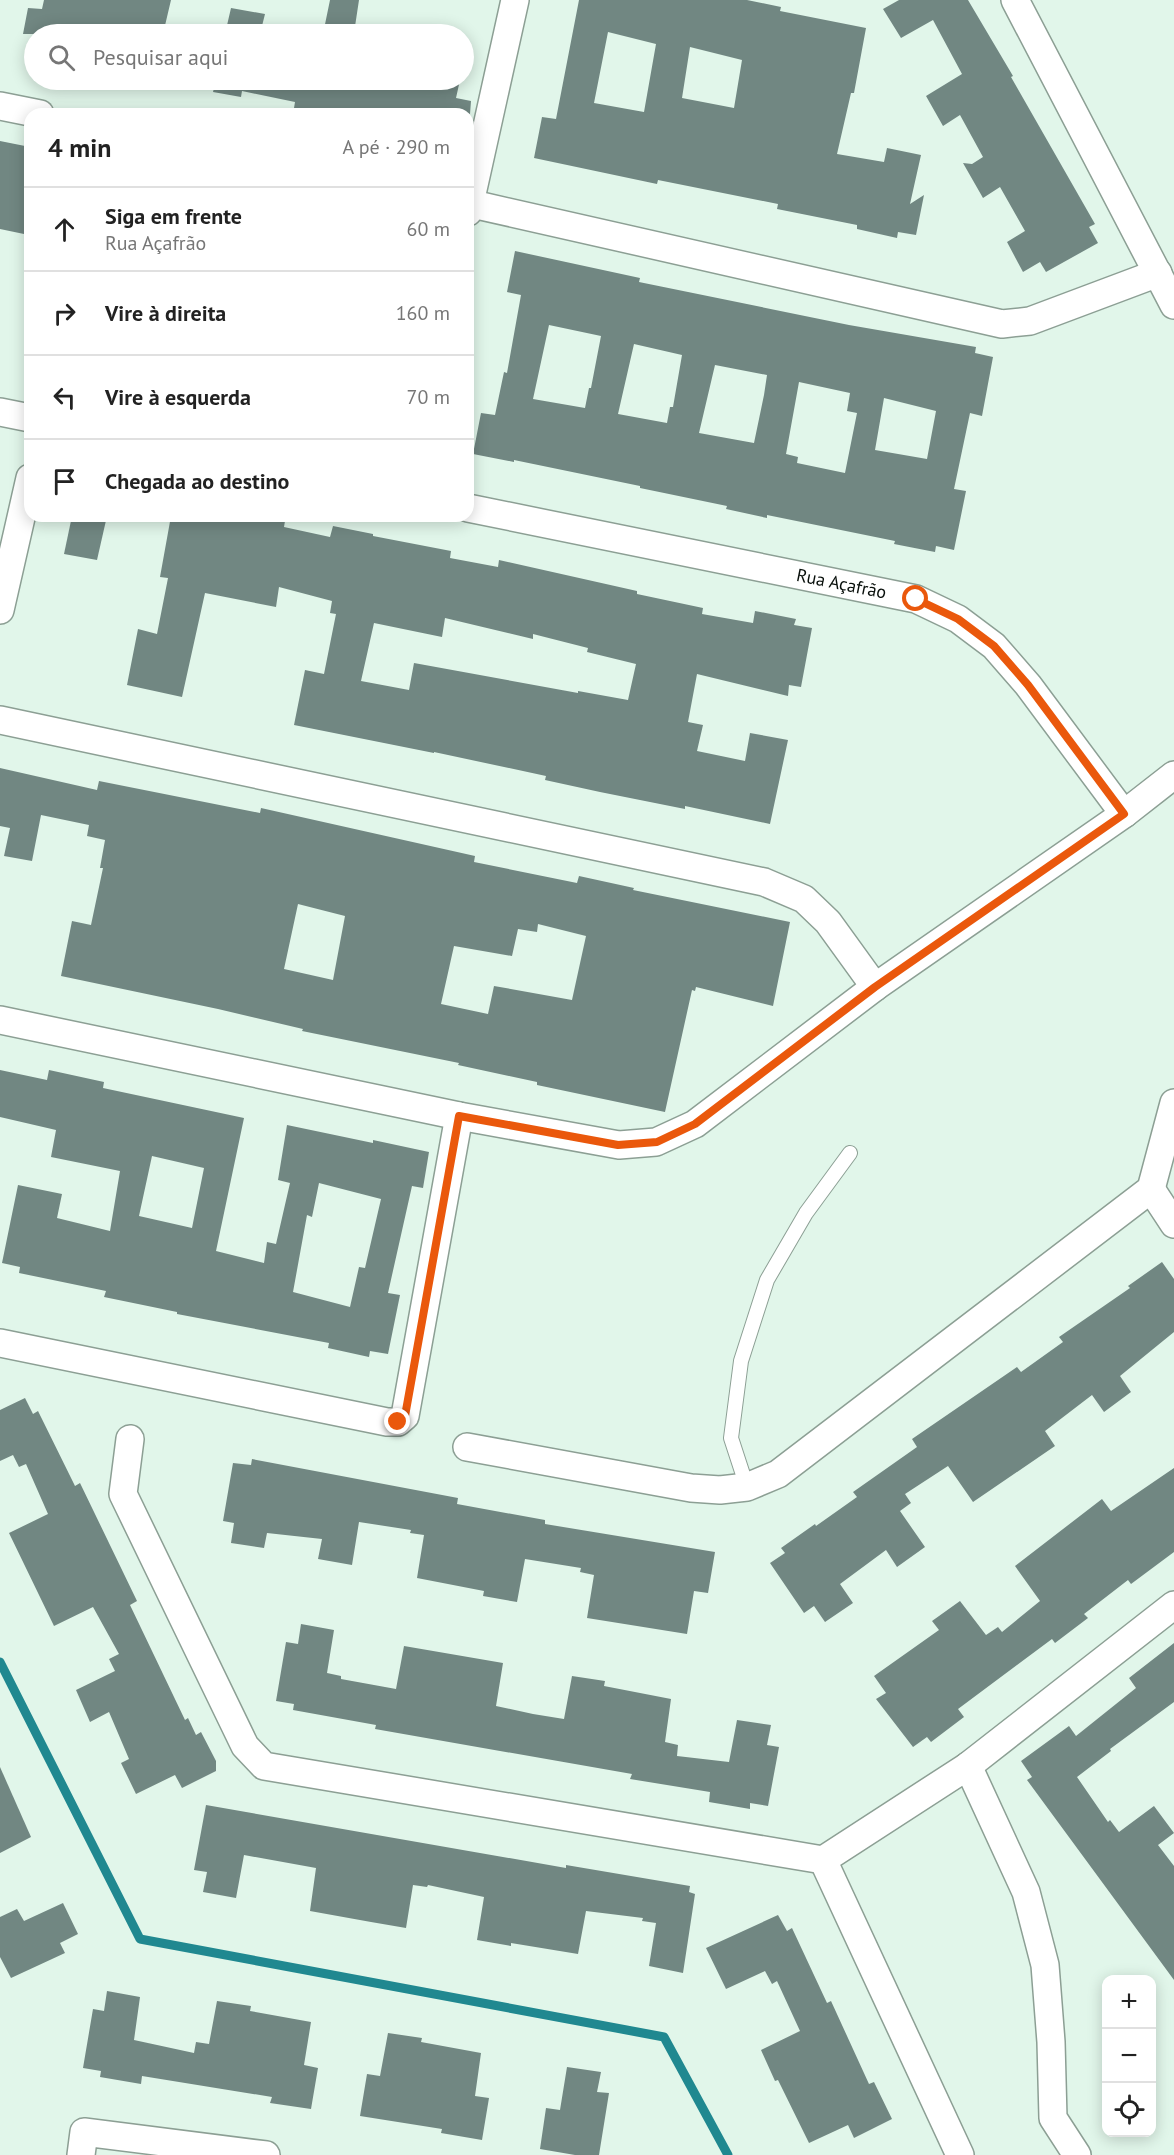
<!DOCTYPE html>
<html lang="pt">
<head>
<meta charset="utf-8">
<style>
  body { margin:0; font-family:"PT Sans",sans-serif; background:#f2f2f2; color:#222 }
  .controls { position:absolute; right:18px; bottom:18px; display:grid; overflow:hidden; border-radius:12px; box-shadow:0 3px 15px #0003 }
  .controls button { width:54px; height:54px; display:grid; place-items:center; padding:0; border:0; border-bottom:2px solid #e0e0e0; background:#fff; color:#222; font:30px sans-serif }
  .stop { position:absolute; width:18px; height:18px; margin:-14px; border:4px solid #ea580c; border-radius:50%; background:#fff }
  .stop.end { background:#ea580c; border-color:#fff; box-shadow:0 2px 6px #0008 }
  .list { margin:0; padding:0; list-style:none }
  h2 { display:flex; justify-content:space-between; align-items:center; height:78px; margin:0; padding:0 24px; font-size:26px }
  h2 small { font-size:20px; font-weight:400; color:#767676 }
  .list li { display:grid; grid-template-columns:39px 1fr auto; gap:18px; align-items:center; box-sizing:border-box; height:84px; padding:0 24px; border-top:2px solid #e0e0e0 }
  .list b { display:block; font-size:22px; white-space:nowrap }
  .list p { margin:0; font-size:20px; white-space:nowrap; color:#767676 }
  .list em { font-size:20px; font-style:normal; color:#767676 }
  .icon { flex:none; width:33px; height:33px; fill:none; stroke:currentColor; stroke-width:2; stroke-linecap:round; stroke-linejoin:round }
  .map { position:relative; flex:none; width:1174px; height:2155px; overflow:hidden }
  .search { position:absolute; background:#fff; box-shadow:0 3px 15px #0003; left:24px; top:24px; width:450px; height:66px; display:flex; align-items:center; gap:15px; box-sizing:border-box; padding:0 21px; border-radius:33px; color:#767676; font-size:22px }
  .panel { position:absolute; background:#fff; box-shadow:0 3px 15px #0003; left:24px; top:108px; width:450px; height:414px; border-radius:18px }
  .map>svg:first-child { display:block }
</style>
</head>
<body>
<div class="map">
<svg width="1174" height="2155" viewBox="0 0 1174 2155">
  <rect width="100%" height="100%" fill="#e1f6ea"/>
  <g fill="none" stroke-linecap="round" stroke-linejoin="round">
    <!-- stream -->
    <path stroke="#208890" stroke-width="9" d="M0,1662L140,1939L664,2037L728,2155"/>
  </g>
  <!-- building -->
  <g fill="#718782" fill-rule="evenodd">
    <path d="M44,0H171L163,34H23L28,8L42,9Z"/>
    <path d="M330,0H359L354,33L358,34H323Z"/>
    <path d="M579,0H747L781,7L780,11L866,28L854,93H851L837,154L884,162L887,148L921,155L910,204L924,195L916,235L898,232L897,238L857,229V225L777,209L778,204L658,180L657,184L534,158L542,117L556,119ZM608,32L656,44L644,112L594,103ZM690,47L742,60L734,108L682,98Z"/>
    <path d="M899,0H968L1013,76L1011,77L1095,224L1089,227L1098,243L1046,272L1040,262L1023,272L1007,242L1025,231L1000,187L983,198L963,163L972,164L983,157L960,115L943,126L926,96L962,74L933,20L901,38L883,9Z"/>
    <path d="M231,8L265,14L260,34H265H225Z"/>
    <path d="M216,80H356L411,90L414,80H460L456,98L471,101L470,114H321L294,108L295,102L242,91L241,97L213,92Z"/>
    <path d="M0,141L30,147V215L27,214L24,234L0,229Z"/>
    <path d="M515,251L640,278L639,282L849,325L976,347L975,353L993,357L982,416L970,413L954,489L966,491L954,550L936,546L935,552L894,544L895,541L767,515V518L726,509L727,506L640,488V486L514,460V462L473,454L481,413L495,415L504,372L507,373L521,295L507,292ZM549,325L601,336L591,388H589L585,408L533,399ZM634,344L682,355L673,407H670L667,423L618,414ZM715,365L767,375L764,395L754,443L699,433ZM799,382L850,393L847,411L857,413L845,473L797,463L798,457L786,454ZM884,398L936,411L927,459L875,450Z"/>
    <path d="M72,516H107L97,560L64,554Z"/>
    <path d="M171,516H260L285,521L284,527L330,537L333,526L373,534V536L451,551L450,558L498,567L499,560L637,591V594L703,608L702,614L753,623L755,611L796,619L794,625L812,628L801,687L789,685L788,696L697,674L688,722L703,725L697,751L745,761L750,733L788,740L770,824L685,806V809L600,792L545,780L546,776L434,752V753L294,725L305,670L324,674L336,614L330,613L332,601L279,587L276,607L205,593L182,697L127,685L138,629L157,634L168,578L160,577ZM445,618L533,639V634L588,648L587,652L636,664L628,700L578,691V693L414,663L409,690L361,681L374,623L442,637Z"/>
    <path d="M0,768L97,790L99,781L260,813L261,808L475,856L474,862L577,883L579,876L634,888L633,890L790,922L773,1006L696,987L695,991L692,990L665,1112L537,1085V1082L458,1065L459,1063L302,1031L303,1029L218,1009L61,976L72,921L91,925L103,868H100L105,840L87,836L89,825L41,815L32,861L4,856L10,828L0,826ZM298,904L345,916L333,980L284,969ZM538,924L586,936L572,1000L494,986L488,1014L441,1004L454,946L512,956L518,929L537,932Z"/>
    <path d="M0,1070L47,1080L49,1070L104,1082L103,1088L244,1118L216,1251L264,1263L267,1242L276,1244L290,1183L278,1180L287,1125L373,1143V1140L429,1152L423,1188L412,1186L388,1293L400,1295L388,1354L370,1351L369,1357L328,1348L329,1343L177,1314V1312L104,1297L106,1291L19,1273L20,1267L2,1263L18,1185L62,1194L57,1218L110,1231L120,1171L51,1157L56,1130L0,1117ZM152,1156L204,1168L192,1228L139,1216ZM319,1183L381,1199L365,1268L359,1267L350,1307L293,1292L307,1215L312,1217Z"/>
    <path d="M1162,1262L1174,1279V1332L1120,1376L1131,1392L1104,1412L1092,1395L1045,1431L1055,1446L973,1502L948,1466L905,1494L911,1503L900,1511L925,1547L897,1567L886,1550L840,1584L853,1603L825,1622L814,1606L804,1613L770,1563L785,1553L781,1548L815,1524L816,1526L857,1497L853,1492L917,1447L912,1439L1017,1367L1021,1372L1063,1342L1059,1337L1130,1288L1128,1286Z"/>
    <path d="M25,1398L33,1414L38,1411L75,1486L80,1483L137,1601L130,1605L185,1720L188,1718L196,1735L201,1732L216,1761V1771L182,1788L175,1775L136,1794L121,1763L129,1759L109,1712L90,1722L76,1690L115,1671L109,1659L119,1654L93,1607L54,1626L9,1533L48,1514L26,1464L19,1467L13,1455L0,1461V1410Z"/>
    <path d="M252,1459L458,1498L457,1504L545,1520V1524L715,1552L708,1593L694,1591L687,1634L587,1618L594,1575L580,1572L581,1568L525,1559L517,1602L483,1596L484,1591L417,1578L424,1535L410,1533L411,1530L359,1522L352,1565L318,1559L322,1539L267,1533L264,1548L231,1543L234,1523L223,1521L233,1463L251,1465Z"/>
    <path d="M1174,1468V1552L1131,1584L1128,1580L1084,1614L1088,1618L1055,1643L1052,1639L958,1709L964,1717L931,1742L927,1737L913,1747L876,1699L886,1693L874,1676L939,1630L932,1621L960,1601L986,1635L998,1627L1002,1632L1040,1601L1015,1566L1102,1499L1111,1511Z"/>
    <path d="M301,1624L334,1630L327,1673L341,1676V1679L396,1689L404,1646L503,1663L496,1706L533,1714L564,1719L572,1676L605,1681L604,1686L671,1699L665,1742L678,1745L677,1756L729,1762L737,1720L771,1725L767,1745L779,1747L768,1806L750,1803V1809L709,1802L710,1792L630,1779L632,1774L375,1729L376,1725L293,1710L294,1704L276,1701L286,1642L298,1644Z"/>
    <path d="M1174,1643V1702L1110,1749L1111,1751L1077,1777L1108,1822L1110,1820L1119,1832L1154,1806L1174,1833L1158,1845L1174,1866V1980L1027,1780L1032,1777L1021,1761L1069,1726L1076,1736L1136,1688L1129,1678Z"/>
    <path d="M0,1767L31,1837L0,1853Z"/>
    <path d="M206,1805L566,1868V1865L690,1886L689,1892L695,1894L683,1973L649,1966L656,1923L642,1921L643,1918L586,1911L578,1954L511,1943V1946L477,1940L484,1897L428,1885L427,1887L413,1885L406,1928L371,1922L310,1911L316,1868L244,1855L236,1898L203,1892L207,1872L194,1870Z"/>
    <path d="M63,1903L78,1934L60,1943L65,1953L11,1978L0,1957V1917L17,1909L24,1921Z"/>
    <path d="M778,1915L787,1931L792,1928L827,2003L831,2001L869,2084L874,2082L892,2119L854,2138L848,2125L809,2143L778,2080L775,2081L761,2050L800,2031L777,1981L772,1984L765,1971L726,1989L706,1948Z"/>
    <path d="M107,1991L140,1997L134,2040L194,2053L196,2042L209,2044L217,2001L251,2006L250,2011L311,2022L304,2065L318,2068L311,2109L270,2103L272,2097L142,2076L141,2084L100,2077L101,2071L83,2068L93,2009L104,2011Z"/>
    <path d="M388,2033L422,2038L421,2042L481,2053L475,2096L489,2098L482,2140L441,2133L442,2129L360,2116L367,2074L380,2076Z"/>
    <path d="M567,2067L601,2072L597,2092L609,2093L599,2155H575L540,2149L546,2108L560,2110Z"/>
  </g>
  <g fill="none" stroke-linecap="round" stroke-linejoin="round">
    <!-- lane casing -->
    <g stroke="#8c9f94" stroke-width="16">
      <path id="lane" d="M747,1487L731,1438L741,1361L767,1280L806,1213L850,1153"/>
    </g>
    <!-- street casing -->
    <g stroke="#8c9f94" stroke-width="30">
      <g id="street">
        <path d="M1015,0L1174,305"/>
        <path d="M0,106L40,114"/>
        <path d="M468,203L1002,324L1030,321L1158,273"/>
        <path d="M468,212L515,0"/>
        <path d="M0,412L30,418"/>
        <path id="s1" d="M468,508L916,599L958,619L994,646L1028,685L1124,814"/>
        <path d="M0,610L30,478"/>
        <path d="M0,720L764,882L804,899L828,922L875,987"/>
        <path d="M0,1020L459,1116L619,1145L656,1142L695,1124L875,987L1124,814L1174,775"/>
        <path d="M1151,1189L1174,1224"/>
        <path d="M0,1343L387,1422H398L405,1416L459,1116"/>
        <path d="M130,1439L123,1494L245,1746L264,1766L823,1860L968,1766L1174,1605"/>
        <path d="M467,1447L691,1488L720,1490L747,1487L778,1474L1151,1189L1174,1103"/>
        <path d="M968,1766L1026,1892L1045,1965L1051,2042L1053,2118L1077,2155"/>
        <path d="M823,1860L960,2155"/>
        <path d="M81,2155L84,2132L266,2155"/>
      </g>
    </g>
    <!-- lane -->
    <use href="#lane" stroke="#fff" stroke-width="14"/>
    <!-- street -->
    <use href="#street" stroke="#fff" stroke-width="27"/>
  </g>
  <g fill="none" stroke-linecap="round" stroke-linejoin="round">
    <!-- route -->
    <path stroke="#ea580c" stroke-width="8" d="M398,1422L405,1416L459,1116L618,1145L657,1142L695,1124L875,987L1124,814L1028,685L994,646L958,619L916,599"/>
  </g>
  <g text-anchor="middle" stroke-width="6" stroke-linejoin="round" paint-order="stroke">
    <!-- street labels -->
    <g font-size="18" fill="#080f0b" stroke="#fafefc">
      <text dy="6" stroke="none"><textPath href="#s1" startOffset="381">Rua Açafrão</textPath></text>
    </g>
  </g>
</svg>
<div class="controls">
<button>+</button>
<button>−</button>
<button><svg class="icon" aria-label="locate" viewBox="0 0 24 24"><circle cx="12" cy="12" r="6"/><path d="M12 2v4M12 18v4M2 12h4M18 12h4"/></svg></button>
</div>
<div class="stop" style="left:916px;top:599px"></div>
<div class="stop end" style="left:398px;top:1422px"></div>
<div class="search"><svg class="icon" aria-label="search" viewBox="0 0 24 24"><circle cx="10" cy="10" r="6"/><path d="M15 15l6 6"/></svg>Pesquisar aqui</div>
<section class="panel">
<h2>4 min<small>A pé · 290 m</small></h2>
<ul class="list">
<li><svg class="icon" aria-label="ahead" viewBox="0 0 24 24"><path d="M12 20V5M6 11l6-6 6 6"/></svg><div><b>Siga em frente</b><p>Rua Açafrão</p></div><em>60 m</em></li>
<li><svg class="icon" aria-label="right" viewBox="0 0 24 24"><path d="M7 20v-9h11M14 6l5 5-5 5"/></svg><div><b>Vire à direita</b></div><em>160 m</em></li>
<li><svg class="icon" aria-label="left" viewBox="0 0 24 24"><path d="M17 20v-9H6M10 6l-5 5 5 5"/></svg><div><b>Vire à esquerda</b></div><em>70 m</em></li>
<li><svg class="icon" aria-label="arrive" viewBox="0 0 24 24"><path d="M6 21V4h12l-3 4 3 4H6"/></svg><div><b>Chegada ao destino</b></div></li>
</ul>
</section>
</div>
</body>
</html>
